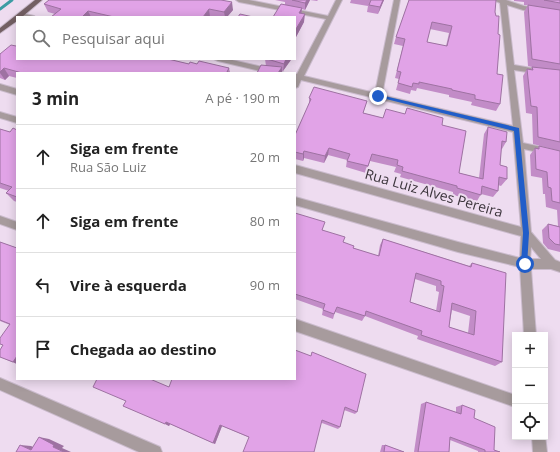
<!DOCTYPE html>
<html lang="pt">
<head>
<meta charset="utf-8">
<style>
  body { margin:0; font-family:"Open Sans",sans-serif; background:#f2f2f2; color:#222 }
  .controls { position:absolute; right:12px; bottom:12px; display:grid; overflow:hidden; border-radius:0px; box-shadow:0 2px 10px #0003 }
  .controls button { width:36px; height:36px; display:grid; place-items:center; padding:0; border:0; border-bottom:1px solid #e0e0e0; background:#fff; color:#222; font:20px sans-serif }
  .stop { position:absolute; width:12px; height:12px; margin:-9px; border:3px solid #205dc9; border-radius:50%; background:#fff }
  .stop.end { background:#205dc9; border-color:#fff; box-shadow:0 1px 4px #0008 }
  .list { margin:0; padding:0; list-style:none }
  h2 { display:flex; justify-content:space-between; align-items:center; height:52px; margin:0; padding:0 16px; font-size:17px }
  h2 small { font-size:13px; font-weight:400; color:#767676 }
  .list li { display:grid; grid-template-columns:26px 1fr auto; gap:12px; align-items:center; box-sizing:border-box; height:64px; padding:0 16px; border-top:1px solid #e0e0e0 }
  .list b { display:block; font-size:15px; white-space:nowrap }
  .list p { margin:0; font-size:13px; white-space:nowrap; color:#767676 }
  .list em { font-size:13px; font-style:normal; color:#767676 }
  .icon { flex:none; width:22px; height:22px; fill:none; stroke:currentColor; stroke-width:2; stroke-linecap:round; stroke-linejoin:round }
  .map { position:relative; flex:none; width:560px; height:452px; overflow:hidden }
  .search { position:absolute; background:#fff; box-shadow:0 2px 10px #0003; left:16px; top:16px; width:280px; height:44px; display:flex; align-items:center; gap:10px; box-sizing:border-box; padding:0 14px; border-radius:0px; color:#767676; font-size:15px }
  .panel { position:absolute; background:#fff; box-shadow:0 2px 10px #0003; left:16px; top:72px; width:280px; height:308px; border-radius:0px }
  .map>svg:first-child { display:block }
</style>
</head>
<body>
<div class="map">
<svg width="560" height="452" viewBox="0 0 560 452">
  <rect width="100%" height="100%" fill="#eedcf0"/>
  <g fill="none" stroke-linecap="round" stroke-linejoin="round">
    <!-- stream -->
    <path stroke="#3d9ca4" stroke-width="3" d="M0,9L12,0"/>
    <!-- minor casing -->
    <g stroke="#cabbcc" stroke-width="2">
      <g id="minor">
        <path d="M236,0H249L328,16L336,0H342L304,76L375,93L394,0H400L382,95L513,126L500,3L494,0H506L524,6L560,12V16L523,10L507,5L514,65L560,73V77L514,70L523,143L560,151V157L524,149L531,232L555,260L560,262V272L551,269H531L536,335H524L520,267L458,252L295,205V197L458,242L520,258L521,236L295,173V165L521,227L513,132L301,80L298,87L295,88V74H297L326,19L239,2ZM531,247L541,259H530Z"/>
        <path d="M21,13L34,16L35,17L19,16V14Z"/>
        <path d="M214,59H228L280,71L284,73H269L218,61Z"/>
        <path d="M0,84L17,89V95L0,90Z"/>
        <path d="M0,112L17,117V123L0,118Z"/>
        <path d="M0,216L17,222V230L0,224Z"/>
        <path d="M295,319L515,395V407L295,331Z"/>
        <path d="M0,378L160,447L162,452H139L0,390Z"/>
        <path d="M545,435L547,452H533L532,437H545Z"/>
      </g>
    </g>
    <!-- major casing -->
    <g stroke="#cabbcc" stroke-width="2">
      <path id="major" d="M35,0H42L22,17H17V21L0,33V28Z"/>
    </g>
    <!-- minor -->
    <use href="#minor" fill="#a79b9d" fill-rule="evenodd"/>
    <!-- major -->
    <use href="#major" fill="#735f63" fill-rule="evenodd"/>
  </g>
  <!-- wall -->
  <g fill="#c28cc7" fill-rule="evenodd">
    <path d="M49,0H223L233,10L227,17H51L55,14L48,12L44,4Z"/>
    <path d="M275,0H318L317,1L310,0L305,10L302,9L301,14L304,22L296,37L295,36V17L285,5V2Z"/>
    <path d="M351,0H384L378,14L367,12L368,6L350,3Z"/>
    <path d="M409,0L495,12L498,34L497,74L500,104L496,111L471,105L472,102L449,97V95L417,88L416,91L411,90L410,94L396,90L399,79L395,78L403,46L394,44L396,37ZM430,29L449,33L446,46L427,42Z"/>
    <path d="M514,0H560V151L533,144L532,114L526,113L523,76L527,69H531L532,67L528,66L524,12L528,5H524V2L514,1Z"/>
    <path d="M16,46L171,59V60L189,64H197L229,68L230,72L233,73H17V78L9,76L5,80L0,78V54Z"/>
    <path d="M265,59H291L283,71H282V73H257L266,66Z"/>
    <path d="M309,98L367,101L363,113L383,118L405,114L407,108L442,125L459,173L479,178L484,134L488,127L506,142L502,149H501L500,165L507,179L501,186L498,185V191L493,197L481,194L477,201L453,195V192L400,177L401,174L394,172L396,167L370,161L366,173L346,167L347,160L328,155L324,163L304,158L303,161L295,159V135L309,105Z"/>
    <path d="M0,129L10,132L17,130V202L14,201L6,193L9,191L0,188Z"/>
    <path d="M539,146L560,151V252L548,249L543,243L542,230L548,224L558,226L557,210L546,207L545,194H543L542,178L531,176L530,155L535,148L537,149Z"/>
    <path d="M295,213L353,248L378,256L380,245L383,239L469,266L472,263L502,362L495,366L417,339L418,336L365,316L362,321L335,312L333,319L322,315L323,309L295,299ZM415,279L436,286V291L439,292L436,311L410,302ZM452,310L470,316L468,333L449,327Z"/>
    <path d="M0,242L17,248V364L0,357L10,325L0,321Z"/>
    <path d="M295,379L357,412L355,414L344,410L340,427L338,429L322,423L248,437L222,426L215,444L170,424L169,426L126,401L154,381L169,387Z"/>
    <path d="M426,402L456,412V407L462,405L474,418L494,450L500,452H478V451L450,440L449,452H414L421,404Z"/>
    <path d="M382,445H385L404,452H380Z"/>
  </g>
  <!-- shaded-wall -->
  <g fill="#9e72a2">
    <path d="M307,0H310L305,10V3Z"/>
    <path d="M383,0H384L378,14L380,7Z"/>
    <path d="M232,2L233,10L227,17H225L224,12Z"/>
    <path d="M302,8L301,16L299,13Z"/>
    <path d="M209,9L210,17H203Z"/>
    <path d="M88,11L91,17H82Z"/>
    <path d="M305,14L304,22L296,37V29Z"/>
    <path d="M286,59H291V60L283,71L284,64Z"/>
    <path d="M282,67V73H278Z"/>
    <path d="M4,68L9,76L5,80L0,73V72Z"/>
    <path d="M329,148L328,155L324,163L325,156Z"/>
    <path d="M304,151V158L303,161V154Z"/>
    <path d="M17,356V364L13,362Z"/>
    <path d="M166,422L170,424L169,426L165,424Z"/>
    <path d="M220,425L222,426L215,444L213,443Z"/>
    <path d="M39,437L49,439L64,446L62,448L71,452H64L53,447Z"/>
    <path d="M20,445L31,446L41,451L31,450Z"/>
  </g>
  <!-- building -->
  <g fill="#e1a3e7" stroke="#9e72a2" fill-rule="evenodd">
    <path d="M49,0H221L232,2L224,12L209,9L203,17H114L88,11L82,17H51L61,9L44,4Z"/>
    <path d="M292,0H307L305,3Z"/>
    <path d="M371,0H383L380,7L369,5Z"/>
    <path d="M409,0H496L495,12L496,16H499L498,34L500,35L497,74L503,75L500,104L475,99V95L452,90V89L419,82V84L413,83L412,87L398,83L401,72L397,71L405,39L396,37ZM432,22L452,26L447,46L427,42Z"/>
    <path d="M544,0H560V3Z"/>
    <path d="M281,4L302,8L299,13L305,14L296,29H295V17H273Z"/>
    <path d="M528,5L560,10V64L532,59Z"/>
    <path d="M240,14L253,17H238Z"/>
    <path d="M11,45L16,46H17V59H168L189,64L190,62L197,64L199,61L229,68L227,72L233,73H22L4,68L0,72V54Z"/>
    <path d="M267,59H286L284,64Z"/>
    <path d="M261,65L282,67L278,73H257Z"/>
    <path d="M532,67L560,70V142L538,137L537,107L531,106L527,69L533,70Z"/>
    <path d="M314,87L367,101L363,113L383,118L386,109L405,114L407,108L443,118L442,125L466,131L459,173L483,179L488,127L507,132L506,142L502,141L500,165L507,167V179L499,177L498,191L482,186L481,195L457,188V186L402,171L403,167L397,165L398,160L372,154L368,166L347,161L350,154L329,148L325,156L304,151L303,154L295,152V135L311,99L309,98Z"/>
    <path d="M13,128L17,130V197L6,193L12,187L0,183V129L10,132Z"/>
    <path d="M539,146L560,151V203L552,201L551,188L548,187L547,172L536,169L535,148L539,149Z"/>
    <path d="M295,213L325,222L322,230L345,237L343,242L354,246L353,248L379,256L383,239L471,267L472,263L506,273L502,362L421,335L422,331L366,311L365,316L337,307L334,314L323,310L325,304L295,294ZM416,273L441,281V285L444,286L440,312L410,302ZM452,303L476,311L474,335L449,327Z"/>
    <path d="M548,224L560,227V245L555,244L549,238Z"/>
    <path d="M0,242L17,248V356L13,362L0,357V350L3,345L0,344V338L10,324L0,320Z"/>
    <path d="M295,350L311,356L312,352L366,374L357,412L345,407L340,427L322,420L314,452H243L249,437L220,425L213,443L166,422L165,424L123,406L126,401L93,387L97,379H150L169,387L172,379H295Z"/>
    <path d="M426,402L461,414L462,405L475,410L474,418L495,427L494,450L500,452H485V450L450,437L449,452H418Z"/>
    <path d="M39,437L54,445L53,447L64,452H16L20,445L31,450Z"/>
    <path d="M385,445L404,452H384Z"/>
  </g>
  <!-- route -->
  <path fill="#205dc9" d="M376,94L519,128L529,233L527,266L525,267L521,264L523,233L514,131L378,97L376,96Z"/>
  <g text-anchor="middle" stroke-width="4" stroke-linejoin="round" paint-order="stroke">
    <!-- street labels -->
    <g font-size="14" fill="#3c353c" stroke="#eedcf0">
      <text transform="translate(434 193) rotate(16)" y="5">Rua Luiz Alves Pereira</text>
    </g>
  </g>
</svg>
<div class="controls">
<button>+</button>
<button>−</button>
<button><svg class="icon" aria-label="locate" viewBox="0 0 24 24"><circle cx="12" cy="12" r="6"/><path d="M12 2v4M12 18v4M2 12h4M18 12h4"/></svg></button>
</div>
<div class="stop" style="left:525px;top:264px"></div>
<div class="stop end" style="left:378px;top:96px"></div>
<div class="search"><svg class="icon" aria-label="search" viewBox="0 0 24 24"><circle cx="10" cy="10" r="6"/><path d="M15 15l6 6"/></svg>Pesquisar aqui</div>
<section class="panel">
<h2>3 min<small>A pé · 190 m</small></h2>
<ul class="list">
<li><svg class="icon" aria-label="ahead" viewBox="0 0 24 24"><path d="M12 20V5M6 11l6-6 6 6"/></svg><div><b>Siga em frente</b><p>Rua São Luiz</p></div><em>20 m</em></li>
<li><svg class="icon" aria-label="ahead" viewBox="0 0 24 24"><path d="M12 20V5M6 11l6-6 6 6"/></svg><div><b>Siga em frente</b></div><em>80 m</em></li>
<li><svg class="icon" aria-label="left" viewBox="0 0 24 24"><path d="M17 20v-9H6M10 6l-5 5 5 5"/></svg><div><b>Vire à esquerda</b></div><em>90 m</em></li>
<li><svg class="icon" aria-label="arrive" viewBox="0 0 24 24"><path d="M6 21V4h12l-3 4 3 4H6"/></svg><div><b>Chegada ao destino</b></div></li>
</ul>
</section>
</div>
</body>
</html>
